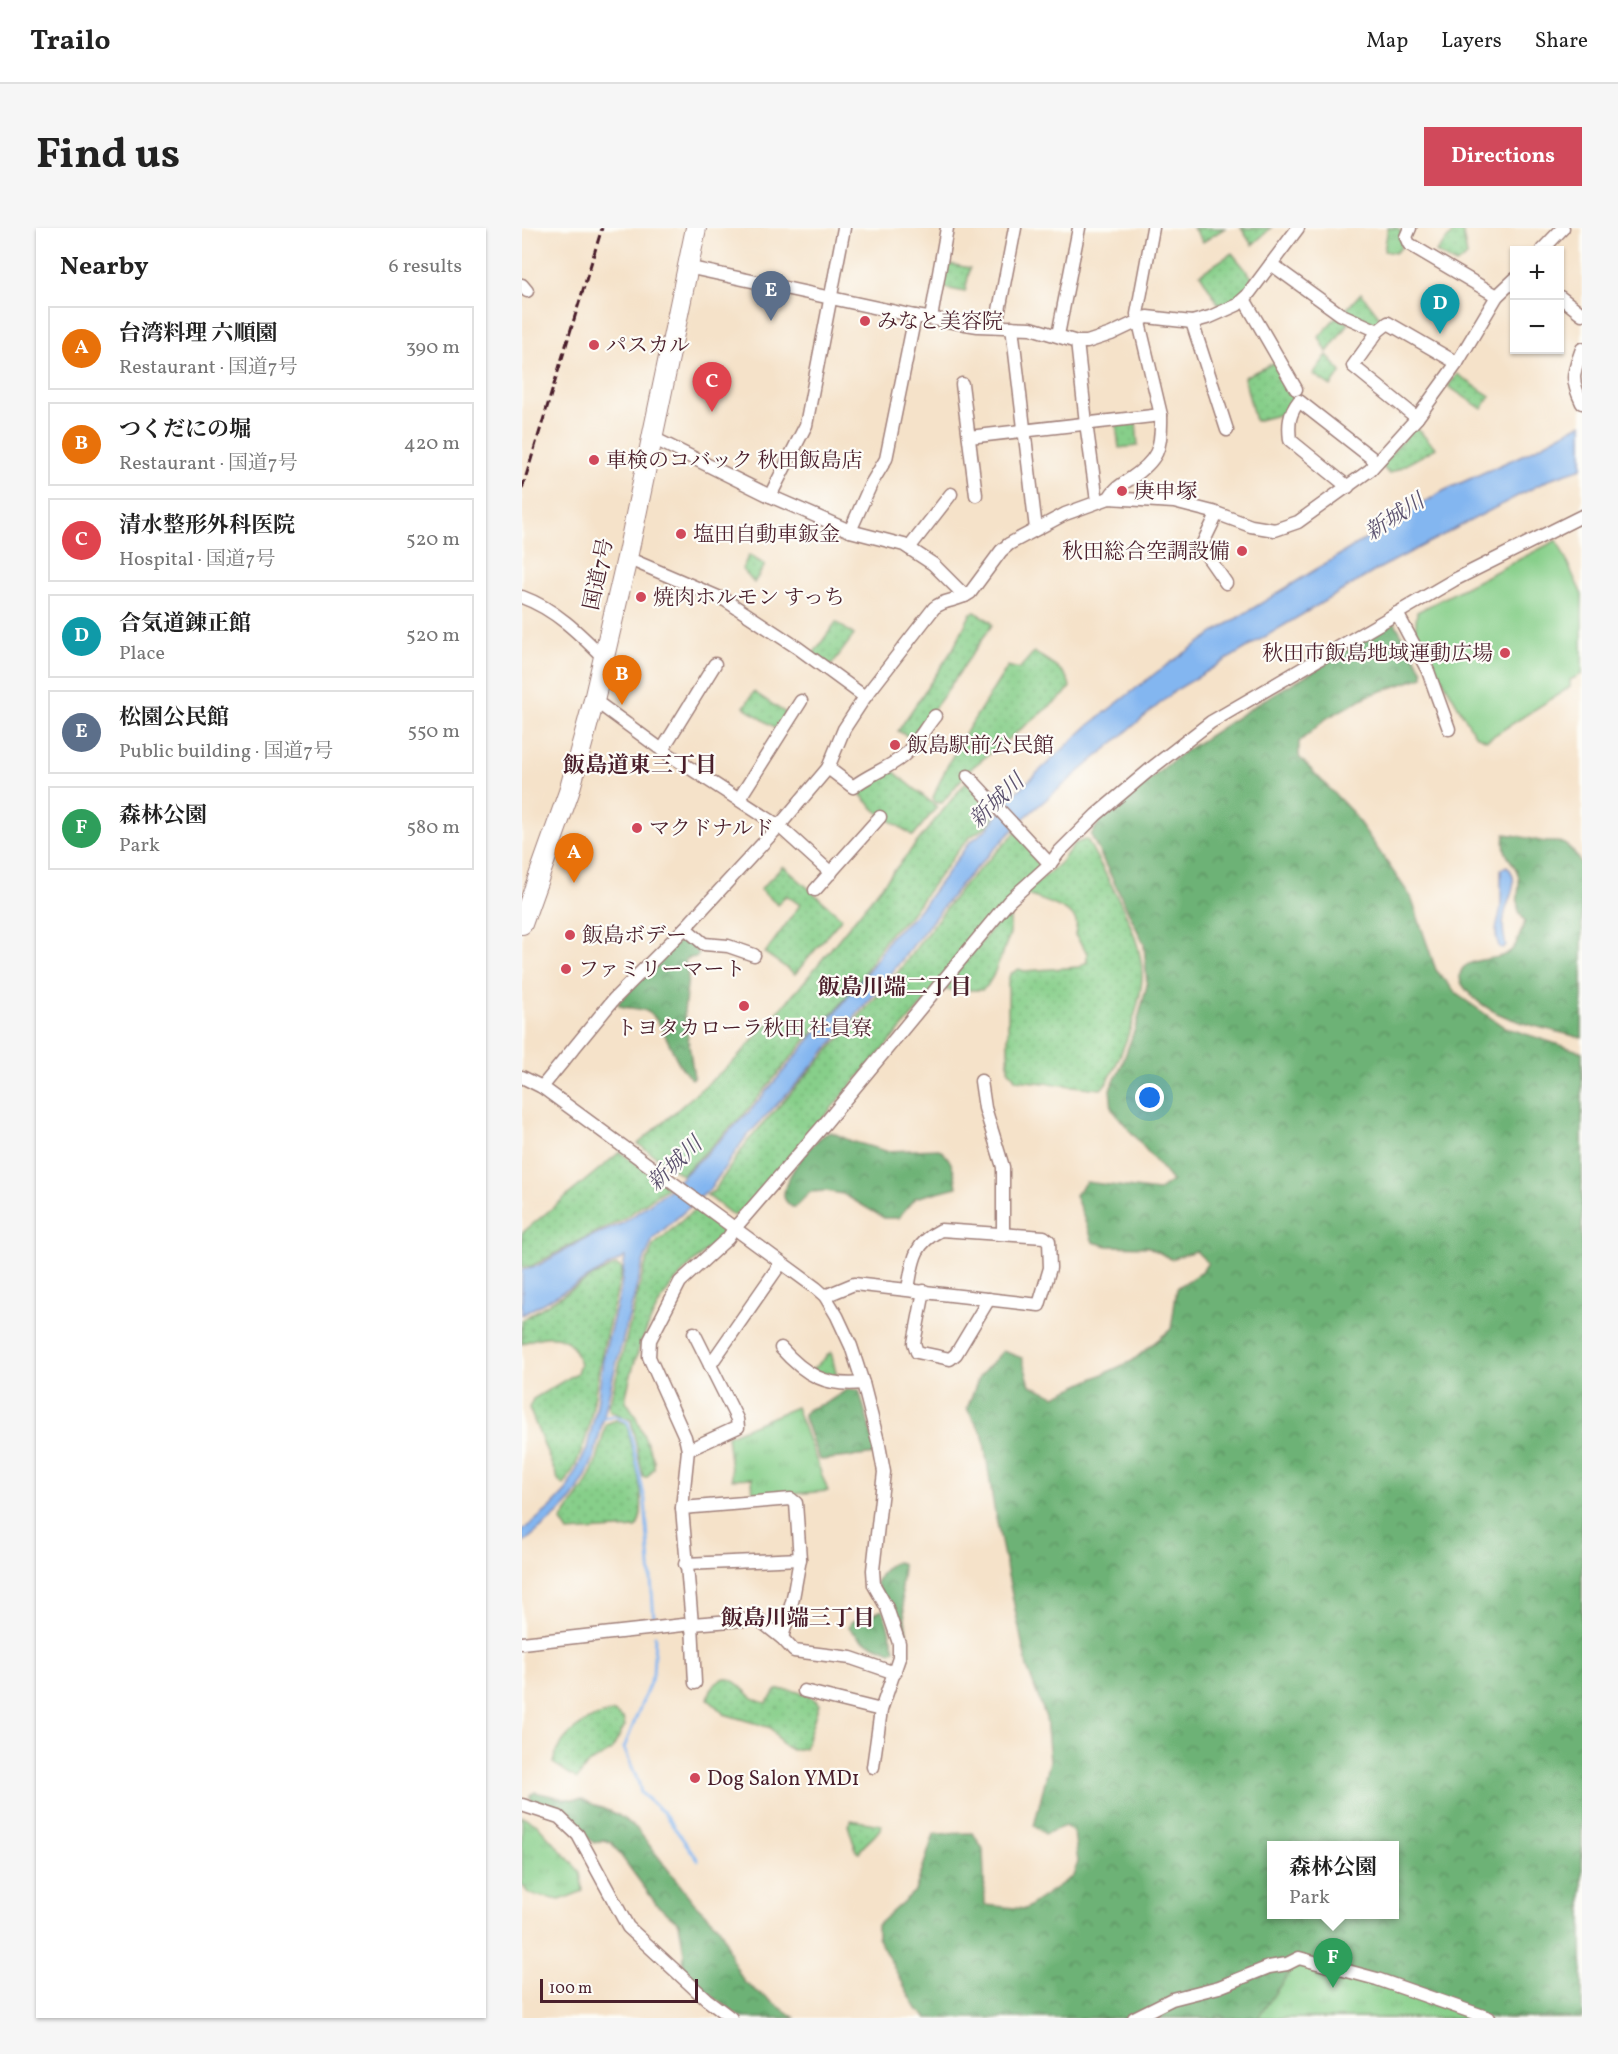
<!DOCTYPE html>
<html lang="en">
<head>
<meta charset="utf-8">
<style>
  body { margin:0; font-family:Vollkorn,"Noto Serif JP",serif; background:#f6f6f6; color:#222 }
  .controls { position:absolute; right:18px; top:18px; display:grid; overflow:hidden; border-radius:0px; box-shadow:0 2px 4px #0004 }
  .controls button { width:54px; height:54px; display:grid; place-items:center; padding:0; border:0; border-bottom:2px solid #e0e0e0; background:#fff; color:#222; font:30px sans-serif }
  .scale { position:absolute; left:18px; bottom:15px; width:158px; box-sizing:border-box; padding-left:6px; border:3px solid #4a1f2b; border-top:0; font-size:16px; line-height:21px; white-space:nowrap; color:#4a1f2b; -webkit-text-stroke:4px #fdfcf7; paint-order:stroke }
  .you { position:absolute; left:628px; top:870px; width:21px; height:21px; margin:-15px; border:4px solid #fff; border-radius:50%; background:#1a73e8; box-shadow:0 0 0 9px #1a73e833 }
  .badge { display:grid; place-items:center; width:39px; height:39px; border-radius:50%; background:#d1495b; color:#fff; font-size:20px; font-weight:700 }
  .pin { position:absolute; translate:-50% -50px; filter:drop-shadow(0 2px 3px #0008) }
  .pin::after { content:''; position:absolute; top:32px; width:21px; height:18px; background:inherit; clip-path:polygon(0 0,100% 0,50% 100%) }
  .popup { position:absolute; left:745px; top:1613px; width:132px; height:78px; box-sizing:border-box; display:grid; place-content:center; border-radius:0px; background:#fff; filter:drop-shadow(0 2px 4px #0005); font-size:20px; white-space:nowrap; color:#767676 }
  .popup b { font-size:22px; color:#222 }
  .popup::after { content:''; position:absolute; left:50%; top:100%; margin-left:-12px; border:12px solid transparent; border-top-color:#fff }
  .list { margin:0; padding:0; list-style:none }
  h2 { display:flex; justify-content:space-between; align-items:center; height:78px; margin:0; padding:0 24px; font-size:26px }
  h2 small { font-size:20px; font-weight:400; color:#767676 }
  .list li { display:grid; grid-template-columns:39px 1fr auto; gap:18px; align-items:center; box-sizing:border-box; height:84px; margin:0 12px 12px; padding:0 12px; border:2px solid #e0e0e0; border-radius:0px }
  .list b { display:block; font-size:22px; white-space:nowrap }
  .list p { margin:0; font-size:20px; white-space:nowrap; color:#767676 }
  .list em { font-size:20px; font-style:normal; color:#767676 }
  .map { position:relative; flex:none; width:1060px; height:1790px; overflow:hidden; border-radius:0px }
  header { display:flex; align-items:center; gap:36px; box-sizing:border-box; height:84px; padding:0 30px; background:#fff; border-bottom:2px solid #e0e0e0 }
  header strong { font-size:28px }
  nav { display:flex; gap:33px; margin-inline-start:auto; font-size:21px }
  .intro { display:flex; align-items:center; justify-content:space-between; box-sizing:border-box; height:144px; padding:0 36px }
  h1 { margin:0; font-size:42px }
  .button { padding:15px 27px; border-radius:0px; background:#d1495b; color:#fff; font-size:21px; font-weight:700 }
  main { display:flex; gap:36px; padding:0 36px }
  aside { flex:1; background:#fff; border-radius:0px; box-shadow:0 2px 4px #0004 }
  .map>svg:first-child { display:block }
</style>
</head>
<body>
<header>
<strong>Trailo</strong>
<nav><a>Map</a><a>Layers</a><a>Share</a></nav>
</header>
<div class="intro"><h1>Find us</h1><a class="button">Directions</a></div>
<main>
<aside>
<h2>Nearby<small>6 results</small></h2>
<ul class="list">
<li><span class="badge" style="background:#e8710a">A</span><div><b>台湾料理 六順園</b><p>Restaurant · 国道7号</p></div><em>390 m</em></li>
<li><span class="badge" style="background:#e8710a">B</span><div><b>つくだにの堀</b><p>Restaurant · 国道7号</p></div><em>420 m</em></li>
<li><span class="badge" style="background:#e0444e">C</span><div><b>清水整形外科医院</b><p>Hospital · 国道7号</p></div><em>520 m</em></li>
<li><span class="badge" style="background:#0f9aa8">D</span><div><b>合気道錬正館</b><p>Place</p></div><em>520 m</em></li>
<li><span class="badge" style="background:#5c6f8a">E</span><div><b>松園公民館</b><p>Public building · 国道7号</p></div><em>550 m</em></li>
<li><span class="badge" style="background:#2e9e5b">F</span><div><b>森林公園</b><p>Park</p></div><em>580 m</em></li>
</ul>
</aside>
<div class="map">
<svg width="1060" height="1790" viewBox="0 0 1060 1790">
  <defs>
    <pattern id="grass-dots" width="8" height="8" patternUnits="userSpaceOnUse" patternTransform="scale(1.5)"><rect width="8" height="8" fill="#87cf8a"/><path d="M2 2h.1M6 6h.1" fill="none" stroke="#76b177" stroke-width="1.8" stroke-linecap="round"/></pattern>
    <pattern id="forest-crowns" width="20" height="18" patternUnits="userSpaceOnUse" patternTransform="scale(1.5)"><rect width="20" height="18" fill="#6db276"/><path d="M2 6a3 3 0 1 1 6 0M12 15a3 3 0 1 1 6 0" fill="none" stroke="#5c9061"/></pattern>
    <pattern id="park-tufts" width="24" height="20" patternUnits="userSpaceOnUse" patternTransform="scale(1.5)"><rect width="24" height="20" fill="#87cf8a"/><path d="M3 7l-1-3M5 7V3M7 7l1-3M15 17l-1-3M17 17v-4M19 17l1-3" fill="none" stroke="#76b177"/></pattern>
  </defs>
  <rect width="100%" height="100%" fill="#fdfcf7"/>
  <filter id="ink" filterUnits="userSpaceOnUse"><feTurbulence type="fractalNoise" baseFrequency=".0167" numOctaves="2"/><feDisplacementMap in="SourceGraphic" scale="12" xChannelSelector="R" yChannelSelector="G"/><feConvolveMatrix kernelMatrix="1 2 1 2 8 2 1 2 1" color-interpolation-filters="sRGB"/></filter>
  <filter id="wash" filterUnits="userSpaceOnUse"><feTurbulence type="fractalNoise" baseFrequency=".008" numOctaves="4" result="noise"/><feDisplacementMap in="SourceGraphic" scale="24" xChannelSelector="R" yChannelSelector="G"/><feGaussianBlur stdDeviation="1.35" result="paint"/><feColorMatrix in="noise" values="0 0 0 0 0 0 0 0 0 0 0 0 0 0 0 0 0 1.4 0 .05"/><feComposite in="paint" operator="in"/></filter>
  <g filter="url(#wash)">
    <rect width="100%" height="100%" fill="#f5e2c9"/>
    <!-- grass -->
    <g fill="url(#grass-dots)" stroke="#68775a" stroke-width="1.5">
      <path d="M671,0H703L681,14Z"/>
      <path d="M719,0H749L730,17Z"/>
      <path d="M935,0H940L945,28L934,36L914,24Z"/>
      <path d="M710,25L732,52L714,73L699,80L678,46Z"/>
      <path d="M423,35L448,40L443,64L418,59Z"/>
      <path d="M839,65L860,92L853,97L822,84Z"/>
      <path d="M814,89L827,95L805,124L797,109Z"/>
      <path d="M805,127L819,144L809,158L791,146Z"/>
      <path d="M756,133L775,167L763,185L733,193L722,149Z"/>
      <path d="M935,146L968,168L960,181L926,158Z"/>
      <path d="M614,194L616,218L597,220L594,196Z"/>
      <path d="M893,199L914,220L867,246L859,237Z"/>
      <path d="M227,327L243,337L232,355L220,341Z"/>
      <path d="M453,384L468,393L470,397L420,470L389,510L376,503L431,421L449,385Z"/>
      <path d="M314,394L332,407L308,439L291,426Z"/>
      <path d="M512,424C525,433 546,442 548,459L542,467L447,542L420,575H413L411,570C429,523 458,483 484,441L486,438L497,441Z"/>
      <path d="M232,464L265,486L255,501L222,479Z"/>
      <path d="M367,543H371L415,579L391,608L353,582L337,565C341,554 357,549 367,543Z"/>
      <path d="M444,554L474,585L465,598L448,609L438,620L386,690L368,705L337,753L314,782L299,794L223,885L160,947L116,916L214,831L277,760Z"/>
      <path d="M494,604L523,636L224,978L212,988L185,967L192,963L225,914L373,748L440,659Z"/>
      <path d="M565,611C584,649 622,707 620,750C619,771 611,794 604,813C597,829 591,849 579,861L494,852L486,841V754L488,746L497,741L502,743L557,739L565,734V725L553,707C554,703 555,697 554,693C549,680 515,671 503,666L539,634L552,616Z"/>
      <path d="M261,638L320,690L273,746L243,725L278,677L264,667L256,677L238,662Z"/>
      <path d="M483,685L488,690V706L471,748L465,758L460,762H424L425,756Z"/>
      <path d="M98,924L146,959L98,993L60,1011L10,1038L0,1039V1005Z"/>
      <path d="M173,981L202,1003L201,1007C187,1021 170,1034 157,1049C129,1079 112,1129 104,1168V1173L113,1187L132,1232V1240L125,1249H121L109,1192L88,1183L87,1178L122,1041L131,1018Z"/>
      <path d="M94,1037L100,1040C95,1070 85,1099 79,1130C70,1177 70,1215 42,1257L37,1254L7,1180L11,1171L55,1145L58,1135C55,1130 53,1122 50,1118C38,1103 14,1109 0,1116V1092L70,1049Z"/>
      <path d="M309,1124L316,1153L289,1143Z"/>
      <path d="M94,1192L105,1196C109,1223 129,1277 114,1300L46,1304L39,1293L64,1256L75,1232L84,1196Z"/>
      <path d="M203,1450C219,1452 227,1474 244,1475L255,1462C269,1461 288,1465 297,1476L283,1520L270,1522L261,1517L249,1500L202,1486L186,1471C189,1459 191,1455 203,1450Z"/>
      <path d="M92,1484L101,1490L103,1498L89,1523L66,1536L55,1551L31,1535C37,1507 65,1488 92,1484Z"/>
      <path d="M329,1592L360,1597C356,1608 343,1614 337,1624L334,1623L326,1597Z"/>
    </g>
    <!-- forest -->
    <g fill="url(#forest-crowns)" stroke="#5c6850" stroke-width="1.5" fill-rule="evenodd">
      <path d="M869,393L873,395L901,443V449L845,468L805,490L777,514V529L830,584L889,669L914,742L936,767L982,799L1060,824V1790H405L395,1781L355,1709V1697L393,1663L412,1606L451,1605L461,1621L463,1677L503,1681L551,1648L556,1634L552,1605L543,1598L523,1606L512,1598L528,1533L524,1490L505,1439L472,1280L461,1207L445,1181L457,1149L481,1123L500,1130L508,1157L533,1168L610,1133L649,1101L655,1060L678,1045L686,1035L674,1023L649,1031L627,1019L586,1018L571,1014L553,967L564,954L636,963L650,953L590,881L588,861L599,839L615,795L625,757L622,716L569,607L577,594L656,528L740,473L807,434ZM750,1618H872V1686H750Z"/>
      <path d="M983,606C998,607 1011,613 1027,614C1034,614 1039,613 1045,618C1052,622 1055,631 1060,637V810C1021,799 964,793 940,756C937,751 937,744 942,739C956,727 981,735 992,719C997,712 999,702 1003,694C1001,690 997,685 996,680C994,671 998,660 997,651C994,630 979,634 983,606Z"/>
      <path d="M159,711L168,714L177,726L174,729L167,730L163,732L166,749L162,784L172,849L170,851C151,837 143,793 126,784C116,779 107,781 98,778L96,775Z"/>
      <path d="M309,904L329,913L364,923L417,921C430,930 433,944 435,959L393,970L376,990H362L321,966L304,963L288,964L273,979H270C267,976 262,973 262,968C261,950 292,908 309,904Z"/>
      <path d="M326,1161L337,1162L355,1226L299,1232L296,1229L282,1190V1186L287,1181L306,1174Z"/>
      <path d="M375,1334L379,1335L381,1339L379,1358L385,1407L381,1409L354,1355C358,1346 365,1336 375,1334Z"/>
      <path d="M361,1382L373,1421L369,1424L340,1412L327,1400L329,1394Z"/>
      <path d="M13,1564L43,1571H59L96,1587L114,1600L172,1675L197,1699L203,1711L209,1730L222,1754L273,1790H219L172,1754L161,1738L162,1725L157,1695L135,1677L89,1614L81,1612L72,1615L40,1587L9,1574L8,1567Z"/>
    </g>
    <!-- park -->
    <g fill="url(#park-tufts)" stroke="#68775a" stroke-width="1.5">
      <path d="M866,0H875L879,3V20L873,25L862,23Z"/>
      <path d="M274,1179L306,1263L231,1269L230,1250L210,1251L205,1208Z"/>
      <path d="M0,1589L14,1595L58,1644L61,1663L38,1672L7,1666L0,1657Z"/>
      <path d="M777,1730L957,1790H736Z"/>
    </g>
    <!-- pitch -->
    <path fill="#87cf8a" stroke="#68775a" stroke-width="1.5" d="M1035,312L1060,367V446L1048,452V459L965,512L953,507L893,404L895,384Z"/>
    <!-- water -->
    <g fill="#83b6f0" stroke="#666a8e" stroke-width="1.5">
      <path d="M1060,195V240L1030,250L858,340L654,462L502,590L439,656L357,761L277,853L223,910L188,961L131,1011L121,1035L92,1145L72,1230L63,1250L51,1270L36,1286L0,1316V1303L28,1280L44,1263L65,1220L75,1177L81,1130L98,1065L103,1029L0,1087V1042L15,1038L61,1012L101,995L148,961L228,883L300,797L315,783L355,731L369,708L390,690L402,676L447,615L466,600L489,569L567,497L635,444L699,400L921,263L1007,224Z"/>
      <path d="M985,638C1000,654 985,671 982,689C980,700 982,708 984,718L981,721L978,720C969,701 978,694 979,676C979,665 979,653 979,641Z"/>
    </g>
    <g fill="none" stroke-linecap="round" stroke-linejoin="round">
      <!-- stream -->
      <g stroke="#83b6f0" stroke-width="3">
        <path d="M80,1190L93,1188L106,1194L123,1272L132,1391"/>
        <path d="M133,1408L131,1447L102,1520L117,1556L119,1565L141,1584L176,1632"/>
      </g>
    </g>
  </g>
  <g filter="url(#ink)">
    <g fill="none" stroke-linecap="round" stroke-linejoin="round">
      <!-- minor casing -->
      <g stroke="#a0807a" stroke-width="15">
        <g id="minor">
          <path d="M888,0L884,9L887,16L975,68"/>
          <path d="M1020,22L1041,0"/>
          <path d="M749,36L818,86L856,103L831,138L895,190"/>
          <path d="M165,39L393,88L456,98L509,100L555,114H565L589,106L625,89L670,94L688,89L715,77L725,68L776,0"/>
          <path d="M0,57L5,63"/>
          <path d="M1038,69L1060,86"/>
          <path d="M722,71L774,161"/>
          <path d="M409,90L425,0"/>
          <path d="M670,94L705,202"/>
          <path d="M474,98L493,0"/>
          <path d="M490,99L514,301"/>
          <path d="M856,103L866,95L935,135"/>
          <path d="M536,107L557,0"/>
          <path d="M555,114L564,195L575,273"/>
          <path d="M1060,121C1051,146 1048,150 1060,175"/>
          <path d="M440,156L454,267"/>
          <path d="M129,209L248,268L328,303L382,317L411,336L443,368"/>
          <path d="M447,209L639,187"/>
          <path d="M826,259L768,212C766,196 767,186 777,173L855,234"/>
          <path d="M248,268L284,197L322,0"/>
          <path d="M587,270C593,260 599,257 608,251C636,232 640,221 639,187L615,86L631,0"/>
          <path d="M695,286L681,315V322L704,355"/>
          <path d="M328,303L349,256L364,231L393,88"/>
          <path d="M387,320L429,266"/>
          <path d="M105,330L203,372L276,420L343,469"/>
          <path d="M0,369C33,381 57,405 82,430"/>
          <path d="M875,385L906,443L927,501"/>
          <path d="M72,472L140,522L257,598L309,645"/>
          <path d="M140,522L193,436"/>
          <path d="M306,540L331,559C346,547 365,541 380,529C393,519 402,501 413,488"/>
          <path d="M446,548L528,636"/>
          <path d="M217,571L279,473"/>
          <path d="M293,662L358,589"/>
          <path d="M163,700L182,716L206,718L232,727"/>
          <path d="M0,849L20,859L294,1060L303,1068L315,1088L329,1118L341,1155L357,1217L362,1244L351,1342L352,1357L365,1380L377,1415V1430L359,1482L351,1539"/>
          <path d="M459,853L463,880L481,939V1006"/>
          <path d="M20,859L92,771L163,700L257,598L306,540L322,501L343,469L412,380C422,371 437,373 448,365L479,323L487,316L543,286L587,270L652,274L691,284L729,298L753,302L776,294L848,242L895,190L935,135L975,68L993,51"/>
          <path d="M402,1063L392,1115L395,1124L428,1131L434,1126L467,1071"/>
          <path d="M303,1068L332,1056L517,1077L528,1040L527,1013L522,1009L419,1002C391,1016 391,1033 386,1061"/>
          <path d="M172,1105L188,1137"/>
          <path d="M259,1120C283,1147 304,1159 341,1155"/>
          <path d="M166,1222L216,1199L215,1191L188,1137L259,1035"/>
          <path d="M160,1280L269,1271L274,1275L278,1331L271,1370L260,1410"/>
          <path d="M163,1336L278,1331"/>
          <path d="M0,1415L170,1396L173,1455"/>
          <path d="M373,1445L329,1430L272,1423L260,1410L236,1391L170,1396L160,1280L166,1222L163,1209L127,1129L128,1112L158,1054L206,1010L212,1001L301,898L487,673L528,636L537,624L574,587L631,539L689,494L761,452L932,352L1060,288"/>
          <path d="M282,1463L359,1482"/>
          <path d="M0,1577L37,1589L56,1607L106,1699L184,1771L209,1790"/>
          <path d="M612,1790L650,1771L697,1759L747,1739L765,1736L777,1730L855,1751L967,1790"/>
        </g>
      </g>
      <!-- trunk casing -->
      <g stroke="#a0807a" stroke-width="22">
        <path id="trunk" d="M0,696L47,564L72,472L105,330L174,0"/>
      </g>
      <!-- minor -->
      <use href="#minor" stroke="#fff" stroke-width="12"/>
      <!-- trunk -->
      <use href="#trunk" stroke="#fff" stroke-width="20"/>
      <!-- rail -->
      <path stroke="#4a1f2b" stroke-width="3" stroke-dasharray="9 4.5" stroke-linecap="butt" d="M0,261L80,0"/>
    </g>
  </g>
  <!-- markers -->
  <g fill="#d1495b" stroke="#fdfcf7" stroke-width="2">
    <circle cx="343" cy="93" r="6"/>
    <circle cx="72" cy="117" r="6"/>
    <circle cx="72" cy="232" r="6"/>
    <circle cx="600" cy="263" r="6"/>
    <circle cx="159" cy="306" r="6"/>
    <circle cx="720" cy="323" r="6"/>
    <circle cx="119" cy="369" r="6"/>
    <circle cx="983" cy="425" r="6"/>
    <circle cx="373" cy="517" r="6"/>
    <circle cx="115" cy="600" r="6"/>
    <circle cx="48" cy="707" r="6"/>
    <circle cx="44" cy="741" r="6"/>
    <circle cx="222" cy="778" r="6"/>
    <circle cx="173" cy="1550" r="6"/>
  </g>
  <g text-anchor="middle" stroke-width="4.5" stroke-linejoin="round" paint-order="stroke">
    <!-- poi labels -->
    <g font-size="21" fill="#4a1f2b" stroke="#fdfcf7" text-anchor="start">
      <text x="355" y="100">みなと美容院</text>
      <text x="84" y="124">パスカル</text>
      <text x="84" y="239">車検のコバック 秋田飯島店</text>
      <text x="612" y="270">庚申塚</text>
      <text x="171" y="313">塩田自動車鈑金</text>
      <text x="708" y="330" text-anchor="end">秋田総合空調設備</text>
      <text x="131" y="376">焼肉ホルモン すっち</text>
      <text x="971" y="432" text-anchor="end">秋田市飯島地域運動広場</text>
      <text x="385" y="524">飯島駅前公民館</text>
      <text x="127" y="607">マクドナルド</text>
      <text x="60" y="714">飯島ボデー</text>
      <text x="56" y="748">ファミリーマート</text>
      <text x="222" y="807" text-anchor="middle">トヨタカローラ秋田 社員寮</text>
      <text x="185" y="1557">Dog Salon YMD1</text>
    </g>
    <!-- street labels -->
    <g font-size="21" fill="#4a1f2b" stroke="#fdfcf7">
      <text transform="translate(76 346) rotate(-78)" y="7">国道7号</text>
    </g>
    <!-- water labels -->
    <g font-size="22" font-style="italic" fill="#5e5470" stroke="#fdfcf7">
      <text transform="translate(872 288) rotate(-33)" y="8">新城川</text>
      <text transform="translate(474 572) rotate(-44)" y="8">新城川</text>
      <text transform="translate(152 935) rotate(-44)" y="8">新城川</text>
    </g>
    <!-- neighbourhood labels -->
    <g font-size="22" font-weight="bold" fill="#4a1f2b" stroke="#fdfcf7">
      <text x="118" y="544">飯島道東三丁目</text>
      <text x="373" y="766">飯島川端二丁目</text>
      <text x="276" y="1397">飯島川端三丁目</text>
    </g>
  </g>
</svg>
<div class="controls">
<button>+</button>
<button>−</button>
</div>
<div class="scale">100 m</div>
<div class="you"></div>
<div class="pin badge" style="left:52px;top:655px;background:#e8710a">A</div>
<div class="pin badge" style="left:100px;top:477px;background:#e8710a">B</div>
<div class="pin badge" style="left:190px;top:184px;background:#e0444e">C</div>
<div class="pin badge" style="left:918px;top:106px;background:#0f9aa8">D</div>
<div class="pin badge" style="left:249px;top:93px;background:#5c6f8a">E</div>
<div class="pin badge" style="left:811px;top:1760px;background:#2e9e5b">F</div>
<div class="popup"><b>森林公園</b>Park</div>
</div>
</main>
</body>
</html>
